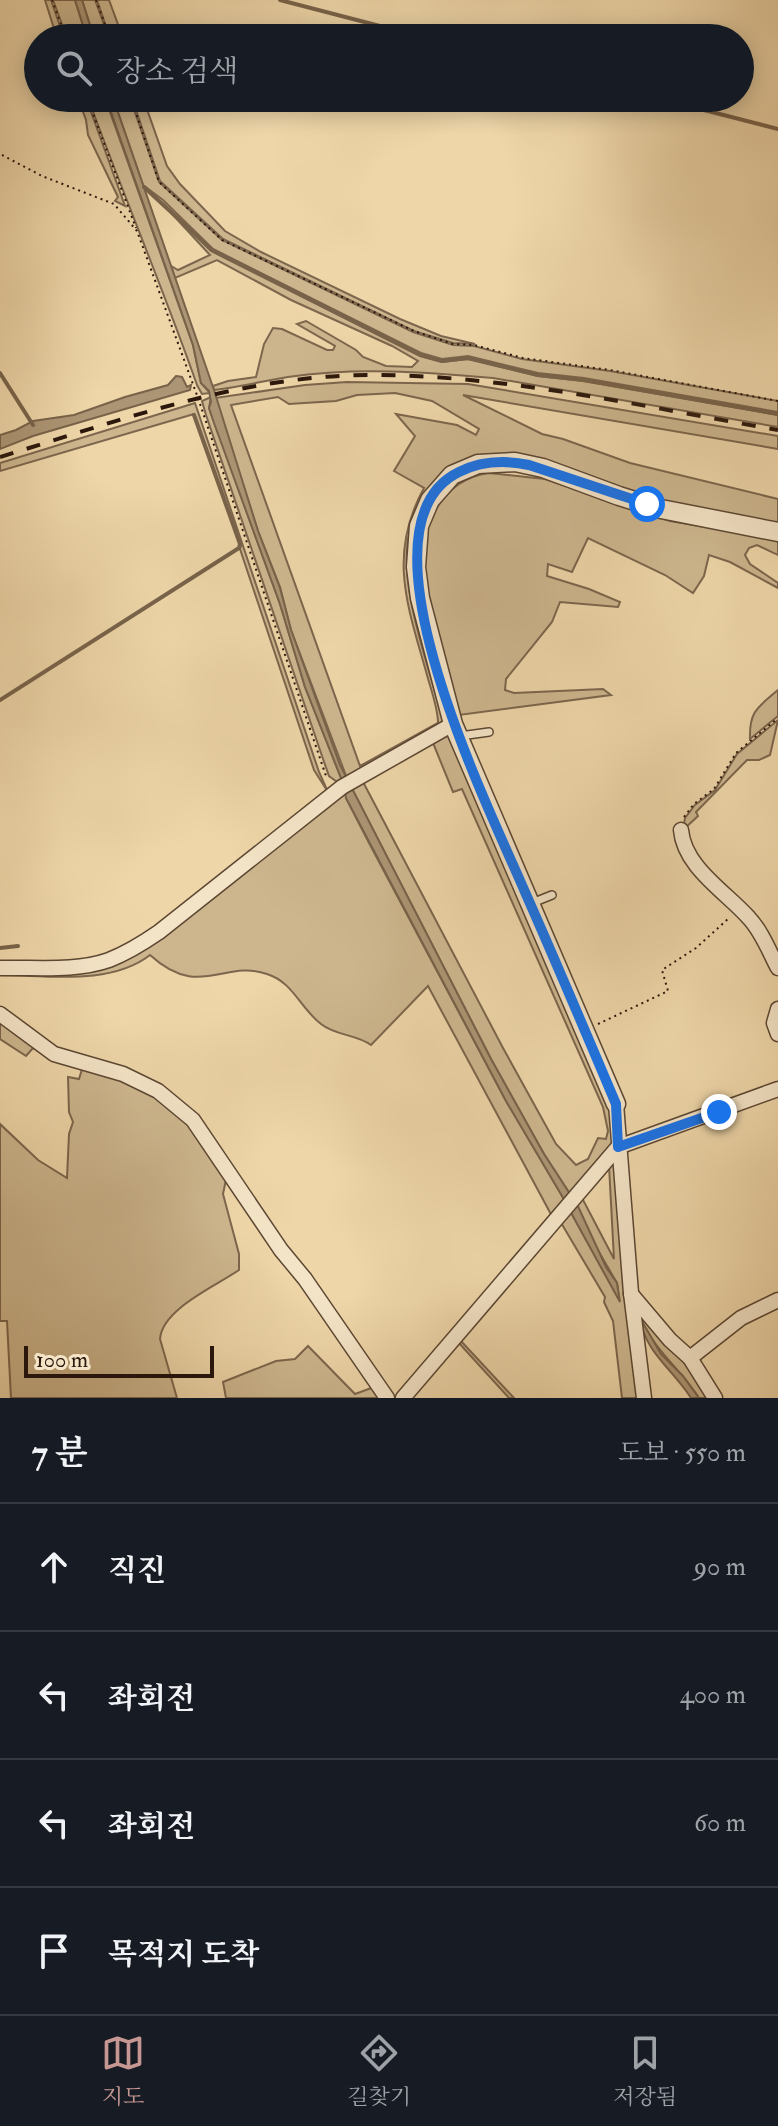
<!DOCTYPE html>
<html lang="ko">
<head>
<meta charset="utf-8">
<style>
  body { margin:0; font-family:"IM FELL Double Pica","Noto Serif KR",serif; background:#20242c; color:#f1f3f6 }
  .scale { position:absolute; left:24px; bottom:20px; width:190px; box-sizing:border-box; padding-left:8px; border:4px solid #2b170c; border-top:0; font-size:22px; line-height:28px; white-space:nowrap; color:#2b170c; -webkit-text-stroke:6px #f4e4c7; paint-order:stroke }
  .stop { position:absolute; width:24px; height:24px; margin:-18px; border:6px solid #1a73e8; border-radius:50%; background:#fff }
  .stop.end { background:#1a73e8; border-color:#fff; box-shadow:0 2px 8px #0008 }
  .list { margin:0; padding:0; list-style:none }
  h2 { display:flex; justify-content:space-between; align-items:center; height:104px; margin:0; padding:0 32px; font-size:34px }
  h2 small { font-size:26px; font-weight:400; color:#9ea1a6 }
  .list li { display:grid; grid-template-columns:52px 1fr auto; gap:24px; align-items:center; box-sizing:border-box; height:128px; padding:0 32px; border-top:2px solid #363941 }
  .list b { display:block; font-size:30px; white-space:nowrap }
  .list em { font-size:26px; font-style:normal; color:#9ea1a6 }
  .icon { flex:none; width:44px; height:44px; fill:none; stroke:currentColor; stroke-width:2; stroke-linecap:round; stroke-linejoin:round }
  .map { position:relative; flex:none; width:778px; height:1398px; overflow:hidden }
  .search { position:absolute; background:#171b24; box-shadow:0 4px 20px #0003; left:24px; right:24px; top:24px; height:88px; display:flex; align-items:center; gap:20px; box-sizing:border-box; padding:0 28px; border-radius:44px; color:#9ea1a6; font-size:30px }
  .sheet { height:616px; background:#171b24 }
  nav { display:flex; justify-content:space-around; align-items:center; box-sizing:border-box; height:112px; border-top:2px solid #363941; background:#171b24; font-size:22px; color:#9ea1a6 }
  nav a { display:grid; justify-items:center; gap:4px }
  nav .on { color:#c59692 }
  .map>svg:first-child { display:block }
</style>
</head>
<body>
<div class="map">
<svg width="778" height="1398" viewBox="0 0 778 1398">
  <rect width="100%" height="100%" fill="#eed6a9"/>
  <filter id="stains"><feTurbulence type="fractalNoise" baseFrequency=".0025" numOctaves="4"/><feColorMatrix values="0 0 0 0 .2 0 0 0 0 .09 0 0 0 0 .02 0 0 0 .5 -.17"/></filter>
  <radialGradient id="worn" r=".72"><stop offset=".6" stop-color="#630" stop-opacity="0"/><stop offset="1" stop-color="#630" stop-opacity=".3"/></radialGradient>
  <!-- green -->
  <g fill="#cdb68e" stroke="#7c664d" stroke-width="2" fill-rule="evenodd">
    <path d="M45,0H51L64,38H57Z"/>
    <path d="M53,0H75L87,38H67Z"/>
    <path d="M82,0H95L109,38H94Z"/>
    <path d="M97,0H109L123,38H110Z"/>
    <path d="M78,98H86L125,206L115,201L118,197L88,135L86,120Z"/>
    <path d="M88,98H105L193,345L201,383L210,393L202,394L197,385C163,288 123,194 88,98Z"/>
    <path d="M113,98H130L159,182L222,240L413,332L453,345L474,346L522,359L610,371L778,401V412L584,378L538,373L468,356L442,359L421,353L213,249L163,200L143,185Z"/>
    <path d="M132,98H143L167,166L180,184L225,231L261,252L400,319L441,336L475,344L453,343L414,331L223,239L160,181Z"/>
    <path d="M161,202L211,251L420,356L442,362L468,359L538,376L583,381L778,415V427L493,378C425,372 356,367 288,377C263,381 239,387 214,390L213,386L228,381L256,377L264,344L273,328L282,329L327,350H333L335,346L297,324L306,321L356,350L363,357L386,366L412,367L418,361L392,346L291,300L217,260L175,278L171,266L178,270L210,255Z"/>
    <path d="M347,382L468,384L778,436V449L463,395L542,434L563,439L630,463L778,499V526L678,507L520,456C476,452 477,454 447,486C437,498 416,513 411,528C394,577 430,669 443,720L440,725L348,781L291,630L280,587L258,531L215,398L305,385ZM395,393L432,401L479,429L476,435L457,425L396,414L415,436L394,471L424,488C387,555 408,607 427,675C431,690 438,708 438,723L360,766L231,405L278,397L289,404L336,401L357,395Z"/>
    <path d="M211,397L209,408L280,604L305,687L343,783L340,784L329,776L322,756L206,415L202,401Z"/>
    <path d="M195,403L319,772L328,792L314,770L240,549L241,545L194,414L0,471V463Z"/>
    <path d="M489,473L545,479L670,521L778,539V555L757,545L749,548L745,555L750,564L778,583V588L730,562L709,555L704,576L693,593L665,575L588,538L572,572L548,564L547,576L589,589L620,602L618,607L560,602L552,622L506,679L505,690L514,693L603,689L611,695L459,715C451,685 443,655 435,625C431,611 425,597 423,583C416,536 437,480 489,473Z"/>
    <path d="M778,690V716L750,739C749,711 758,707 778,690Z"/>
    <path d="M778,720L770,755L759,760H747L696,812L698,816L683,830L685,818L695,805L715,790L737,754Z"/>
    <path d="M448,735L610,1104L614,1140L612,1147L570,1194L544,1154L491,1059L351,787L362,780L503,1048L556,1144L576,1165L588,1159L598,1138L606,1139L608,1131L603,1107L462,789L453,792L433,743Z"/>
    <path d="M346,791V798L368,841L506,1101L565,1201L553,1218L428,986L371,1045C356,1034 336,1036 321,1024C300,1008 293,982 267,974C224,959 199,1000 150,955C110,986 47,975 0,975L121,960Z"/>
    <path d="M0,1018L51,1059L33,1048L26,1056L0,1039Z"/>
    <path d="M82,1069L108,1073L179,1110L227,1175L223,1194L239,1254V1270C216,1286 162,1309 160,1339L177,1398H11L7,1321H0V1124L38,1160L67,1178L69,1134L73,1122L69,1112L68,1077L79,1079Z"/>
    <path d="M615,1164L639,1398H622L613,1321L604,1302L605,1297L560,1221L569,1209L619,1299L617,1283L592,1240L576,1202L581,1196L614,1259L609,1166Z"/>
    <path d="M637,1310L684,1360L709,1398H699C679,1367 650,1347 637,1310Z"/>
    <path d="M460,1340L514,1398H509L458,1342Z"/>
    <path d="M308,1346L355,1394L374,1387L380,1398H226L223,1382L276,1361L295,1359Z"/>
  </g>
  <!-- water -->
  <g fill="#ac9574" stroke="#78634a" stroke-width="2">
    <path d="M75,0H82L94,38H87Z"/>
    <path d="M106,98H113L214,390L258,531L280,588L291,630L340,765L491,1059L544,1154L570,1194L565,1201L506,1101L346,798L343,783L305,687L280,604L214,423L209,408L211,402L209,391L201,383L193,345Z"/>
    <path d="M176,376L182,377L187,387L191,385L190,390L33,436L0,449V435L16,430L33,421L74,415L125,397L168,385Z"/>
    <path d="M576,1202L606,1267L617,1283L620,1302L569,1209Z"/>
    <path d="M640,1318L661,1354L683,1376L699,1398H691C674,1371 644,1351 640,1318Z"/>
  </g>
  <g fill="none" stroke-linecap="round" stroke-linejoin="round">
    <!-- stream -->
    <g stroke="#78634a" stroke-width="4">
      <path d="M280,0L426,38"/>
      <path d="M657,98L778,129"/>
      <path d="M144,187L212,250L421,355L442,361L468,358L538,375L584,380L778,414"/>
      <path d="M0,373L33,425"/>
      <path d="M0,700L239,548L240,544L194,415"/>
      <path d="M0,948L18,946"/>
    </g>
    <!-- service casing -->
    <g stroke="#5c4733" stroke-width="10">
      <g id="service">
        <path d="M460,736L489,732"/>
        <path d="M532,903L552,895"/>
      </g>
    </g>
    <!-- minor casing -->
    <g stroke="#5c4733" stroke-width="17">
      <g id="minor">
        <path d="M681,830C684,867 726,892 749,918C762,932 769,951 778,968"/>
        <path d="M0,968C35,967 75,972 109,960C127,953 143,943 159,932L342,787L453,724"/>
        <path d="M778,1009L774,1023L778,1034"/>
        <path d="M0,1014L54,1054L123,1074L158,1091L193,1120L281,1250L305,1279L387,1398"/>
        <path d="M616,1104L631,1293L644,1398"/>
        <path d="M631,1294L670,1340L690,1358L715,1398"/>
        <path d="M690,1358L741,1318L778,1300"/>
        <path d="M403,1398L618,1147L778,1089"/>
      </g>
    </g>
    <!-- tertiary casing -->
    <g stroke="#5c4733" stroke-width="21">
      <path id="tertiary" d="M616,1104L453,724L420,598L416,567L419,526L430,500L452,475L478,464L515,462L543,468L619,496L661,509L778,532"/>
    </g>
    <!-- path -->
    <g stroke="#2b170c" stroke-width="2" stroke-dasharray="2 4" stroke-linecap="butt">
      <path d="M52,0L66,38"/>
      <path d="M96,0L110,38"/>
      <path d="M87,98L136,228"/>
      <path d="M131,98L159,182L222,240L414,331L453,344L474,345L523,358L610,370L778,401"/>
      <path d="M2,155L42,176L114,204L137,231L198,398L327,779"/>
      <path d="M684,817L694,804L714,789L736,753L778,718"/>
      <path d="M598,1024L668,991L662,970L696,948L729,918"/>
    </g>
    <!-- service -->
    <use href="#service" stroke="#f4e4c7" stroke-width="7"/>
    <!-- minor -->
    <use href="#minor" stroke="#f4e4c7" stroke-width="14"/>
    <!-- tertiary -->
    <use href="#tertiary" stroke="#f4e4c7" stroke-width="18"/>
    <!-- rail -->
    <path stroke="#2b170c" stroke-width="4" stroke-dasharray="14 14" stroke-linecap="butt" d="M0,457C121,420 243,375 371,375C508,375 644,407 778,430"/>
  </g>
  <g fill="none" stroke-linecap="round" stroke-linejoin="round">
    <!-- route -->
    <path stroke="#1a73e8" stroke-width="10" d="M647,504L529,465C505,460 481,461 459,472C347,526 492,814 525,892C556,962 586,1033 616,1104L618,1147L719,1112"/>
  </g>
  <rect width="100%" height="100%" filter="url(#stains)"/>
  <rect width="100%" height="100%" fill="url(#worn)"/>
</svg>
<div class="scale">100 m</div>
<div class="stop" style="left:647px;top:504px"></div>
<div class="stop end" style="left:719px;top:1112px"></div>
<div class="search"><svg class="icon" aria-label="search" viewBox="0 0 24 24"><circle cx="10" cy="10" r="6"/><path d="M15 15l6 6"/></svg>장소 검색</div>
</div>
<section class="sheet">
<h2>7 분<small>도보 · 550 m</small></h2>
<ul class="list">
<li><svg class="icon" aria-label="ahead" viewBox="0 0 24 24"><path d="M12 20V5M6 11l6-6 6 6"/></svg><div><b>직진</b></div><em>90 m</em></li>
<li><svg class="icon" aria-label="left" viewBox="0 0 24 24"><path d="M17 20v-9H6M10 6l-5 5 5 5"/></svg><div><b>좌회전</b></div><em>400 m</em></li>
<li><svg class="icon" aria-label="left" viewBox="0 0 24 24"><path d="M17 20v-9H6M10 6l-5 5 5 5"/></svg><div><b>좌회전</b></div><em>60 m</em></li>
<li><svg class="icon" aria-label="arrive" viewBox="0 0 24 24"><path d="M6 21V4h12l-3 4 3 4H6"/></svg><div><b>목적지 도착</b></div></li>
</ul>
</section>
<nav>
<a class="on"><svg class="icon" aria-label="map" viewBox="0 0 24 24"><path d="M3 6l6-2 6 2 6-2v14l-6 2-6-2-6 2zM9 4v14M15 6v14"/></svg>지도</a>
<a><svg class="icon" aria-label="directions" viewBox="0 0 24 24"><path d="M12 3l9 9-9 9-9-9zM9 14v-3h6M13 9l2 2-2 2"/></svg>길찾기</a>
<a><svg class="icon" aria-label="saved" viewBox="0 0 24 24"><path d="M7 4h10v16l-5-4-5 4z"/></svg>저장됨</a>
</nav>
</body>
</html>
